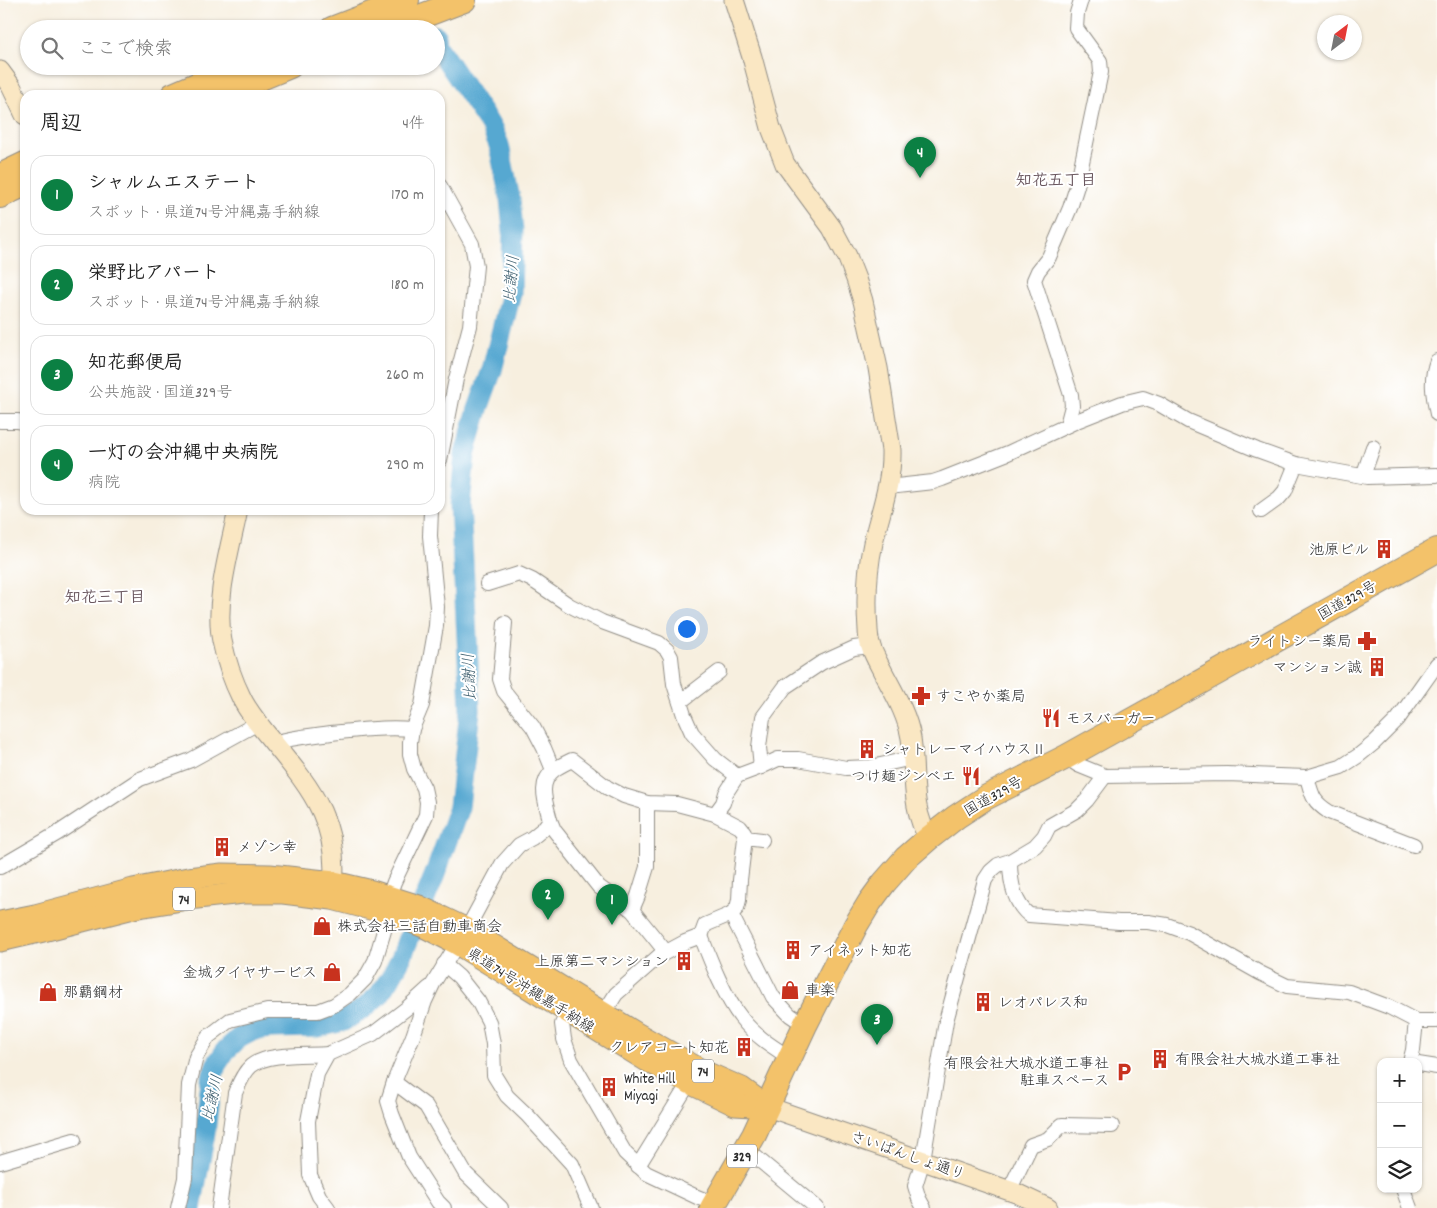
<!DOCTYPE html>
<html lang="ja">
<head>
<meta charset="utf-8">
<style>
  body { margin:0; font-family:Dekko,"Klee One",sans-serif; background:#f2f2f2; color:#222 }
  .controls { position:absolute; right:15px; bottom:15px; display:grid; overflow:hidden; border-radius:10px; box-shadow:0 1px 4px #0004 }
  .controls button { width:45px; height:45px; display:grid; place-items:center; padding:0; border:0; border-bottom:1px solid #e0e0e0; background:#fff; color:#222; font:25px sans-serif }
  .compass { position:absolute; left:1317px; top:15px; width:45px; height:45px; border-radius:50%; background:#fff; box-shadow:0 1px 4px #0004; rotate:32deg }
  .you { position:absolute; left:686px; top:628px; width:18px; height:18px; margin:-12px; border:4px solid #fff; border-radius:50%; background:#1a73e8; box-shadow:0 0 0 8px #1a73e833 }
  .badge { display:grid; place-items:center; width:32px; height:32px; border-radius:50%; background:#0b8043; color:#fff; font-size:16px; font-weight:700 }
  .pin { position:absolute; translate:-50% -41px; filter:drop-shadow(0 1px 2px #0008) }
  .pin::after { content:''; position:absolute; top:26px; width:18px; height:15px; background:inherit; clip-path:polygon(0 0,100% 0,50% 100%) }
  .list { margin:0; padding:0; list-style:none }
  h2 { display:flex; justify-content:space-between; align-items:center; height:65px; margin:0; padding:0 20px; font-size:21px }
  h2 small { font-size:16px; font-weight:400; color:#767676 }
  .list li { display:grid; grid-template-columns:32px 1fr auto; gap:15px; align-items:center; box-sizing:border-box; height:80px; margin:0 10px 10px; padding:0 10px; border:1px solid #e0e0e0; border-radius:15px }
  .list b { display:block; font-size:19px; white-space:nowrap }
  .list p { margin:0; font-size:16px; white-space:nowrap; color:#767676 }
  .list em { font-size:16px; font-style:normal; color:#767676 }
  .icon { flex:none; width:28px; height:28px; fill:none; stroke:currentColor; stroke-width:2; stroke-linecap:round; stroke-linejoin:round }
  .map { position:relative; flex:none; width:1437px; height:1208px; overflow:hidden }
  .search { position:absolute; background:#fff; box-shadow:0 1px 4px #0004; left:20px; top:20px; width:425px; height:55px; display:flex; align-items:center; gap:12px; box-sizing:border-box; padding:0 18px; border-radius:28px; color:#767676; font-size:19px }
  .panel { position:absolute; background:#fff; box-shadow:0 1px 4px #0004; left:20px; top:90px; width:425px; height:425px; border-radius:15px }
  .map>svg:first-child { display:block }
</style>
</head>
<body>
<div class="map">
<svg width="1437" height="1208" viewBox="0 0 1437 1208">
  <rect width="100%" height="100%" fill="#fff"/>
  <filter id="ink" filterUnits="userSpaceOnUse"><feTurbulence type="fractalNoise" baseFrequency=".02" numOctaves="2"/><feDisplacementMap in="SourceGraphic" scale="10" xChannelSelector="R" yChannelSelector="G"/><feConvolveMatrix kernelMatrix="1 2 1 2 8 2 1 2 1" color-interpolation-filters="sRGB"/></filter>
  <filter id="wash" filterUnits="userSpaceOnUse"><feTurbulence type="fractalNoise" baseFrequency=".0096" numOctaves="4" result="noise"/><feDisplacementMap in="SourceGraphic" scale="20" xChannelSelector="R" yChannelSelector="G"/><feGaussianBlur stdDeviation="1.12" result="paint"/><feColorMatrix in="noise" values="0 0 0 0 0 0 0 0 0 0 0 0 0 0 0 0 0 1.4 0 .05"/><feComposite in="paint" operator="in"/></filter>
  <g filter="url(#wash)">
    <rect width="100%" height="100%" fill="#f7efdf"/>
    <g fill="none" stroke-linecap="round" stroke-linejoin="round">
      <!-- river -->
      <path stroke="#56a8d1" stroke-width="21" d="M191,1208L205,1133L211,1081L216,1065L226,1050L239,1038L254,1030L270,1028L318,1027L343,1021L364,1008L379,995L390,979L401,958L435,874L459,807L470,710L467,637L460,505L465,454L478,409L492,370L511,293L513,230L510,199L499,145L492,128L437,46L436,36"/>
    </g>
  </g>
  <g filter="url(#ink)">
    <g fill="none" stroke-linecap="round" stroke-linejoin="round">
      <!-- street casing -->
      <g stroke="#918d85" stroke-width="16">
        <g id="street">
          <path d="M440,186L472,244L476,266L470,326L456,379L440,460"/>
          <path d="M1437,361C1430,379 1433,395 1437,414"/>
          <path d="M0,421H18L25,423"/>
          <path d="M1067,425L1072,406L1071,395L1034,280L1038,271L1049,257L1070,208L1077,186L1101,72L1100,61L1076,28L1077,13L1081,0"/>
          <path d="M1363,476L1373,447"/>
          <path d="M888,487L933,482L942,479L1008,453L1079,420L1122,403L1143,398L1159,404L1188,421L1257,450L1296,464L1367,477L1437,475"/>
          <path d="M1261,511L1279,498L1285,491L1296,464"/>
          <path d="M487,584L519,574L532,580L569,605L602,622L659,643L667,650L671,657L674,684L684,715L692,733L715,759L737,776"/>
          <path d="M505,623L500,679L504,691L533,727L544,748L553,770"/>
          <path d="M680,702L719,672"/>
          <path d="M274,743C293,737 312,736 331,733C358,730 385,727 412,729"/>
          <path d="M1066,757L1078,765L1105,776L1227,774L1307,777L1341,767L1358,756L1374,743L1398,719L1437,664"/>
          <path d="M761,767L759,747L763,717L785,687L821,663L854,648L870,646"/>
          <path d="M1307,777C1312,795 1312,801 1329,812L1414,845"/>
          <path d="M715,814L723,803L726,793L737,776L761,767L778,759H798L846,768L871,767L913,758"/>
          <path d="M550,820L554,830L599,887L632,910L666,952"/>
          <path d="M745,838L762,840"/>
          <path d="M1010,861C1010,880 1014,903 1029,915L1119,922H1148L1167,925L1189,933L1260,973L1287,986L1349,992L1389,1007L1416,1021L1413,1050L1410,1062"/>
          <path d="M0,867L58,833L140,779L191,760L258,723"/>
          <path d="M389,896L394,882L426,815L427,802L424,788L414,769L410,754V742L412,729L422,705L436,626L437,607L430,536L431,510"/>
          <path d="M632,910L638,896L647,867V803"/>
          <path d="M467,929L502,864L519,845L532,838L543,829L550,820C546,803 537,783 554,770C559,766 566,763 572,760L608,788L624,796L647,803L677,804L715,814L740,827L744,832L745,838L740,880L739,900L737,908L731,914L773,997L790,1015L805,1025"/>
          <path d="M701,936C711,962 725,998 742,1019C755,1036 773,1047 790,1058"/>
          <path d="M444,964L459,977L478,1001L489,1022L493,1044L494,1075L507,1096L528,1116L572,1164L591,1208"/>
          <path d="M568,1012L562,1024L564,1039L571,1060L625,1153L646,1173L697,1197L715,1204"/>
          <path d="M604,1013L616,994L659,956L685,942L701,936L705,925L731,914"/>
          <path d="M1416,1021H1437"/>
          <path d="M1418,1064L1437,1067"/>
          <path d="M394,1082L426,1106L465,1173L501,1208"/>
          <path d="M746,1149L817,1208"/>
          <path d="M0,1162L74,1140"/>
          <path d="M638,1166L689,1083"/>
          <path d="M1403,1189L1410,1208"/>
          <path d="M1009,1191L1031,1145L1048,1139L1062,1125L1112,1126"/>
          <path d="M178,1208L185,1178L189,1085L196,1057L208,1037L230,1020L267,1011H318L334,1005L350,994L365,979L375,961L389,914"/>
          <path d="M219,1208L235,1093C239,1084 243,1073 251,1066C269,1052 306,1056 328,1054"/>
          <path d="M328,1208L319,1196L310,1175L308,1121L317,1074L328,1054L373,1034L407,1008L429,988"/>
          <path d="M444,1208L438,1202L409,1157L392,1114L388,1101L394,1082L413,1036L425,1001L433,984L457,944"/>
          <path d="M924,1208L919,1199L915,1186L923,1160L946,1021L985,880L991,871L998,865L1010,861L1035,846L1044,836L1049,826L1077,810L1087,800L1105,776"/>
        </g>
      </g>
      <!-- secondary casing -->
      <g stroke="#918d85" stroke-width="21">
        <g id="secondary">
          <path d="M734,0L752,57L771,128L785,164L832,228L847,256L856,279L863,301L878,368L891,450C892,483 880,512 873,543C867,570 866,603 868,630C868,646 876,658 883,672C894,693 907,714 911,738C916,771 910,809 929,838"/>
          <path d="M0,71L11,86L25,115"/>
          <path d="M238,510C230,549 214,602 222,641C226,661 233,681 242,699C250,715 262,728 273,742C314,792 342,827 332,895"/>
          <path d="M768,1107L1016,1193L1048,1208"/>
        </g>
      </g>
      <!-- primary casing -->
      <g stroke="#918d85" stroke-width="23">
        <g id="primary">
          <path d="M0,922L35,915L133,889L188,878L222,874L270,875L334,882L372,891L419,906L467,929L638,1034L703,1071L742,1088L768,1107"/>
          <path d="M0,941L39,932L133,908L188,899L243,893H283L332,899L393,915L424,927L457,944L647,1061L689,1083L735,1105L768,1107"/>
        </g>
      </g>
      <!-- highway casing -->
      <g stroke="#918d85" stroke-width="26">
        <g id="highway">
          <path d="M332,29L407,0"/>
          <path d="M388,29L464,0"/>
          <path d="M173,95L240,66"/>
          <path d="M220,95L290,66"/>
          <path d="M0,176L25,164"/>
          <path d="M0,196L25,184"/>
          <path d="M712,1208L754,1135L805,1025L856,925L870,902L884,883L906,858L929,838L956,817L985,798L1066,757L1437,550"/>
        </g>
      </g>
      <!-- street -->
      <use href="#street" stroke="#fff" stroke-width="14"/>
      <!-- secondary -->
      <use href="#secondary" stroke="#fae7c3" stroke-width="19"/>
      <!-- primary -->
      <use href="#primary" stroke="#f3c26a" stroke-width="21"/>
      <!-- highway -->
      <use href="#highway" stroke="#f3c26a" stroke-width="24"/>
    </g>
  </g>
  <!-- icons -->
  <defs>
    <g id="building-bare" transform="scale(1.5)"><path d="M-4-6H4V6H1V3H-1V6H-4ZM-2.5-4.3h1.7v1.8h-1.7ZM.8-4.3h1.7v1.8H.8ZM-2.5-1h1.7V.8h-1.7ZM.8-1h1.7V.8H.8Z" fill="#c8321e" stroke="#fff" stroke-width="2.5" paint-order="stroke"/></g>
    <g id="pharmacy-bare" transform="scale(1.5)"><path d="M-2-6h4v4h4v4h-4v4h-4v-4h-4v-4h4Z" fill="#c8321e" stroke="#fff" stroke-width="2.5" paint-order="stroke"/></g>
    <g id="restaurant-bare" transform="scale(1.5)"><path d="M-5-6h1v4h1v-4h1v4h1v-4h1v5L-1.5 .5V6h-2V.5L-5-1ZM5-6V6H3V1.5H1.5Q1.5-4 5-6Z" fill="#c8321e" stroke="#fff" stroke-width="2.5" paint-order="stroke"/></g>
    <g id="shop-bare" transform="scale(1.5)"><path d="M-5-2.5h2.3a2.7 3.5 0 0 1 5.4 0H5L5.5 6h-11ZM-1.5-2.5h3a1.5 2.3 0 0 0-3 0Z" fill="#c8321e" stroke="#fff" stroke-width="2.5" paint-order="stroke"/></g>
    <g id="parking-bare" transform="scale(1.5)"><path d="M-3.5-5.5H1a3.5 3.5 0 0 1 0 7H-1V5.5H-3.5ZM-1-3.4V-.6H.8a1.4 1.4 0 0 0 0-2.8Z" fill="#c8321e" stroke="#fff" stroke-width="2.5" paint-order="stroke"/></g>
  </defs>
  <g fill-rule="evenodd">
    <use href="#building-bare" x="1384" y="549"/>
    <use href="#pharmacy-bare" x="1367" y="641"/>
    <use href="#building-bare" x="1377" y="667"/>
    <use href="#pharmacy-bare" x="921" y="696"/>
    <use href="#restaurant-bare" x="1051" y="718"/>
    <use href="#building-bare" x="867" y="749"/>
    <use href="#restaurant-bare" x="971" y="776"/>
    <use href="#building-bare" x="222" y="847"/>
    <use href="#shop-bare" x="322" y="926"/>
    <use href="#building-bare" x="793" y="950"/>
    <use href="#building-bare" x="684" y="961"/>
    <use href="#shop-bare" x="332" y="972"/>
    <use href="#shop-bare" x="790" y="990"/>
    <use href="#shop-bare" x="48" y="992"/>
    <use href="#building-bare" x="983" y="1002"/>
    <use href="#building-bare" x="744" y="1047"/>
    <use href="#building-bare" x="1160" y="1059"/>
    <use href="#parking-bare" x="1124" y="1072"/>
    <use href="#building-bare" x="609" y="1087"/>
  </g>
  <g text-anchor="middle" stroke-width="4" stroke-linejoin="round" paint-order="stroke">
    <!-- shield labels -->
    <g fill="#fff" stroke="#6b6b6b" stroke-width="1">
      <rect x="173" y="887.5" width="22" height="23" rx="4"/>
      <rect x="692" y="1059.5" width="22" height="23" rx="4"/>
      <rect x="727" y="1144.5" width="30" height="23" rx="4"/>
    </g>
    <g font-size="14" font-weight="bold" fill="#2b2b2b">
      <text x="184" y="904">74</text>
      <text x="703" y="1076">74</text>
      <text x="742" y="1161">329</text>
    </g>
    <!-- poi labels -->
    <g font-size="15" fill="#2b2b2b" stroke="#fff" text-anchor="start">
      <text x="1369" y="554" text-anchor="end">池原ビル</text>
      <text x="1352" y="646" text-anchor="end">ライトシー薬局</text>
      <text x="1362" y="672" text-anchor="end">マンション誠</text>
      <text x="936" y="701">すこやか薬局</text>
      <text x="1066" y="723">モスバーガー</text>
      <text x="882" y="754">シャトレーマイハウスⅡ</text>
      <text x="956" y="781" text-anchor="end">つけ麺ジンベエ</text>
      <text x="237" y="852">メゾン幸</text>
      <text x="337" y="931">株式会社三話自動車商会</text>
      <text x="808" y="955">アイネット知花</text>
      <text x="669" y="966" text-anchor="end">上原第二マンション</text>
      <text x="317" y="977" text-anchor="end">金城タイヤサービス</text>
      <text x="805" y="995">車楽</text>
      <text x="63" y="997">那覇鋼材</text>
      <text x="998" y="1007">レオパレス和</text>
      <text x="729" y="1052" text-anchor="end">クレアコート知花</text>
      <text x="1175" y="1064">有限会社大城水道工事社</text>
      <text x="1109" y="1068" text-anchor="end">有限会社大城水道工事社<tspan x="1109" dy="17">駐車スペース</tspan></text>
      <text x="624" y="1083">White Hill<tspan x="624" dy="17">Miyagi</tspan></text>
    </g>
    <!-- street labels -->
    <g font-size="15" fill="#2b2b2b" stroke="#fff">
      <text transform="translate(1347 600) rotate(-29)" y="5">国道329号</text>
      <text transform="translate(993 796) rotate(-30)" y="5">国道329号</text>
      <text transform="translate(531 990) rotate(32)" y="5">県道74号沖縄嘉手納線</text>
      <text transform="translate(908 1155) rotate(19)" y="5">さいばんしょ通り</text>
    </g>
    <!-- neighbourhood labels -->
    <g font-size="16" font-weight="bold" fill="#6a575f" stroke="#fff">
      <text x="1056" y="185">知花五丁目</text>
      <text x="105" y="602">知花三丁目</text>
    </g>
    <!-- water labels -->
    <g font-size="16" font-style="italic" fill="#3c5d6d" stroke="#fff">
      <text transform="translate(510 279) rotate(-85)" y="6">比謝川</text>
      <text transform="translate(468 677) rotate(-93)" y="6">比謝川</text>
      <text transform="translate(211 1098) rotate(-77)" y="6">比謝川</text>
    </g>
  </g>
</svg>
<div class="controls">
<button>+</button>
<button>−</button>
<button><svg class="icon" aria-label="layers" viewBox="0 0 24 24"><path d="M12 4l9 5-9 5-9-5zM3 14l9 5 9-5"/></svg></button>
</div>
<svg class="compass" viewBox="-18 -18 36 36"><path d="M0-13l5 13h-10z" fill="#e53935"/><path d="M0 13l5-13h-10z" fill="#767676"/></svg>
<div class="you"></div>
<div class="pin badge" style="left:612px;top:925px">1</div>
<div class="pin badge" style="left:548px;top:920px">2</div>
<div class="pin badge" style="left:877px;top:1045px">3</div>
<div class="pin badge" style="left:920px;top:178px">4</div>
<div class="search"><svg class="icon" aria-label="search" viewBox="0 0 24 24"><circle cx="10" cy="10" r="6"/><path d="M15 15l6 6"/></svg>ここで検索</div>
<section class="panel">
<h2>周辺<small>4件</small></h2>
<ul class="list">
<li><span class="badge">1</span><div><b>シャルムエステート</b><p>スポット · 県道74号沖縄嘉手納線</p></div><em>170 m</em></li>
<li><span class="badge">2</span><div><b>栄野比アパート</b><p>スポット · 県道74号沖縄嘉手納線</p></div><em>180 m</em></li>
<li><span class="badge">3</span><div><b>知花郵便局</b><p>公共施設 · 国道329号</p></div><em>260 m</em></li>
<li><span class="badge">4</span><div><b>一灯の会沖縄中央病院</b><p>病院</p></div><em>290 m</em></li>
</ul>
</section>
</div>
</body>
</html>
